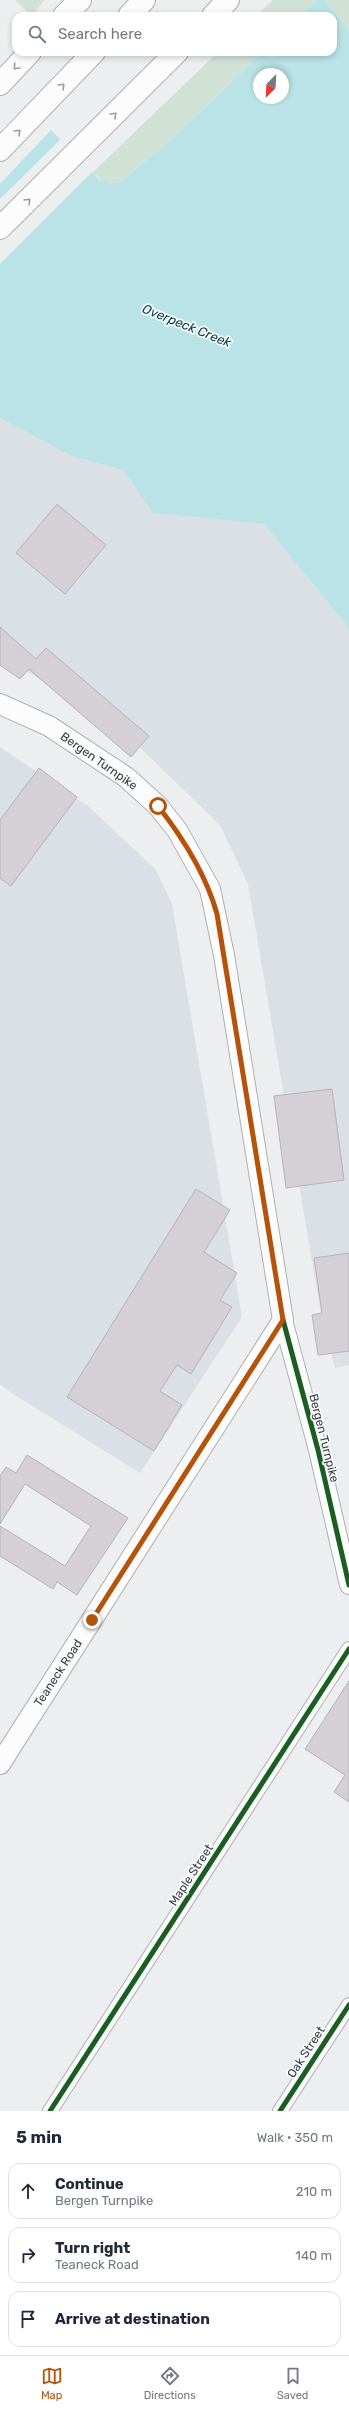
<!DOCTYPE html>
<html lang="en">
<head>
<meta charset="utf-8">
<style>
  body { margin:0; font-family:Rubik,sans-serif; background:#f2f2f3; color:#1f2937 }
  .compass { position:absolute; left:253px; top:68px; width:36px; height:36px; border-radius:50%; background:#fff; box-shadow:0 2px 6px #0003; rotate:204deg }
  .stop { position:absolute; width:12px; height:12px; margin:-9px; border:3px solid #b45309; border-radius:50%; background:#fff }
  .stop.end { background:#b45309; border-color:#fff; box-shadow:0 1px 4px #0008 }
  .list { margin:0; padding:0; list-style:none }
  h2 { display:flex; justify-content:space-between; align-items:center; height:52px; margin:0; padding:0 16px; font-size:17px }
  h2 small { font-size:13px; font-weight:400; color:#747a83 }
  .list li { display:grid; grid-template-columns:26px 1fr auto; gap:12px; align-items:center; box-sizing:border-box; height:56px; margin:0 8px 8px; padding:0 8px; border:1px solid #e0e1e3; border-radius:12px }
  .list b { display:block; font-size:15px; white-space:nowrap }
  .list p { margin:0; font-size:13px; white-space:nowrap; color:#747a83 }
  .list em { font-size:13px; font-style:normal; color:#747a83 }
  .icon { flex:none; width:22px; height:22px; fill:none; stroke:currentColor; stroke-width:2; stroke-linecap:round; stroke-linejoin:round }
  .map { position:relative; flex:none; width:349px; height:2111px; overflow:hidden }
  .search { position:absolute; background:#fff; box-shadow:0 2px 6px #0003; left:12px; right:12px; top:12px; height:44px; display:flex; align-items:center; gap:10px; box-sizing:border-box; padding:0 14px; border-radius:12px; color:#747a83; font-size:15px }
  .sheet { height:244px; background:#fff }
  nav { display:flex; justify-content:space-around; align-items:center; box-sizing:border-box; height:56px; border-top:1px solid #e0e1e3; background:#fff; font-size:11px; color:#747a83 }
  nav a { display:grid; justify-items:center; gap:2px }
  nav .on { color:#b45309 }
  .map>svg:first-child { display:block }
</style>
</head>
<body>
<div class="map">
<svg width="349" height="2111" viewBox="0 0 349 2111">
  <rect width="100%" height="100%" fill="#eceef0"/>
  <!-- built -->
  <g fill="#dae0e6">
    <path d="M0,418L71,456L123,470L153,513L264,524L349,628V1365L335,1368L321,1314L248,884L220,825L136,744L27,671L0,660Z"/>
    <path d="M0,747L88,806L156,870L172,904L242,1317L140,1473L10,1392L0,1384Z"/>
  </g>
  <!-- green -->
  <g fill="#d0e2d6">
    <path d="M15,0H44L32,16Z"/>
    <path d="M273,0H317L300,16H256Z"/>
    <path d="M325,0H349V31Z"/>
    <path d="M218,52H263L170,141L119,183C108,183 100,181 93,172Z"/>
  </g>
  <!-- water -->
  <path fill="#b9e3e6" fill-rule="evenodd" d="M317,0H325L349,31V628L264,524L153,513L123,470L71,456L0,418V83L53,132L99,179L111,183H119L170,141L263,52H333V16H300ZM259,74H283V98H259Z"/>
  <!-- pier -->
  <g fill="#eceef0">
    <path d="M0,81L52,129L0,184Z"/>
    <path d="M62,138L94,170L0,264V199Z"/>
  </g>
  <!-- building -->
  <g fill="#d5cfd6" stroke="#b4b4b6">
    <path d="M57,504L106,545L65,594L16,553Z"/>
    <path d="M0,627L36,659L46,648L149,736L131,757L29,669L20,679L0,665Z"/>
    <path d="M39,768L77,797L11,886L0,878V820Z"/>
    <path d="M332,1089L344,1180L286,1188L274,1096Z"/>
    <path d="M196,1189L230,1210L204,1252L237,1273L220,1300L232,1307L191,1374L177,1365L160,1391L182,1405L154,1451L67,1397Z"/>
    <path d="M349,1253V1351L318,1355L312,1315L322,1313L314,1258Z"/>
    <path d="M27,1455L128,1518L77,1595L57,1582L53,1589L0,1556V1526L65,1566L91,1526L25,1484L0,1524V1476L6,1467L16,1473Z"/>
    <path d="M349,1681V1802L334,1792L345,1775L305,1749Z"/>
  </g>
  <g fill="none" stroke-linecap="round" stroke-linejoin="round">
    <!-- minor casing -->
    <g stroke="#aeb0b2" stroke-width="16">
      <g id="minor">
        <path d="M50,2111L349,1649"/>
        <path d="M280,2111L349,2005"/>
      </g>
    </g>
    <!-- tertiary casing -->
    <g stroke="#aeb0b2" stroke-width="20">
      <path id="tertiary" d="M283,1320L318,1450L349,1585"/>
    </g>
    <!-- secondary casing -->
    <g stroke="#aeb0b2" stroke-width="22">
      <path id="secondary" d="M0,704L49,726L126,777L158,806L177,830L210,889L224,955L283,1320L0,1764"/>
    </g>
    <!-- motorway casing -->
    <g stroke="#aeb0b2" stroke-width="24">
      <g id="motorway">
        <path d="M64,16L80,0"/>
        <path d="M129,16L144,0"/>
        <path d="M213,16L228,0"/>
        <path d="M0,84L30,52"/>
        <path d="M0,150L94,52"/>
        <path d="M0,228L177,52"/>
      </g>
    </g>
    <!-- minor -->
    <use href="#minor" stroke="#fcfcfd" stroke-width="14"/>
    <!-- tertiary -->
    <use href="#tertiary" stroke="#fcfcfd" stroke-width="18"/>
    <!-- secondary -->
    <use href="#secondary" stroke="#fcfcfd" stroke-width="20"/>
    <!-- motorway -->
    <use href="#motorway" stroke="#fcfcfd" stroke-width="22"/>
    <!-- cycleway casing -->
    <g stroke="#f8fcff" stroke-width="8">
      <g id="cycleway">
        <path d="M283,1320L318,1450L349,1585"/>
        <path d="M50,2111L349,1649"/>
        <path d="M280,2111L349,2005"/>
      </g>
    </g>
    <!-- cycleway -->
    <use href="#cycleway" stroke="#1b5e20" stroke-width="5"/>
  </g>
  <!-- one-way arrows -->
  <defs><path id="oneway-chevron" d="M-2-3.5L2.5 0L-2 3.5" fill="none" stroke-width="1.6" stroke-linecap="round" stroke-linejoin="round"/></defs>
  <g stroke="#9c9c9e">
    <use href="#oneway-chevron" transform="translate(16 67) rotate(133)"/>
    <use href="#oneway-chevron" transform="translate(62 86) rotate(-46)"/>
    <use href="#oneway-chevron" transform="translate(114 115) rotate(-45)"/>
    <use href="#oneway-chevron" transform="translate(18 132) rotate(-46)"/>
    <use href="#oneway-chevron" transform="translate(28 201) rotate(-45)"/>
  </g>
  <g fill="none" stroke-linecap="round" stroke-linejoin="round">
    <!-- route -->
    <path stroke="#b45309" stroke-width="5" d="M92,1620L283,1320L217,914C206,874 183,838 158,806"/>
  </g>
  <g text-anchor="middle" stroke-width="3.5" stroke-linejoin="round" paint-order="stroke">
    <!-- street labels -->
    <g font-size="12" fill="#3b3c3e" stroke="#f8fcff">
      <text transform="translate(99 761) rotate(35)" y="4">Bergen Turnpike</text>
      <text transform="translate(324 1438) rotate(76)" y="4">Bergen Turnpike</text>
      <text transform="translate(58 1673) rotate(-57)" y="4">Teaneck Road</text>
      <text transform="translate(191 1875) rotate(-57)" y="4">Maple Street</text>
      <text transform="translate(306 2052) rotate(-57)" y="4">Oak Street</text>
    </g>
    <!-- water labels -->
    <g font-size="13" font-style="italic" fill="#053e41" stroke="#f8fcff">
      <text transform="translate(187 325) rotate(22)" y="5">Overpeck Creek</text>
    </g>
  </g>
</svg>
<svg class="compass" viewBox="-18 -18 36 36"><path d="M0-13l5 13h-10z" fill="#e53935"/><path d="M0 13l5-13h-10z" fill="#747a83"/></svg>
<div class="stop" style="left:158px;top:806px"></div>
<div class="stop end" style="left:92px;top:1620px"></div>
<div class="search"><svg class="icon" aria-label="search" viewBox="0 0 24 24"><circle cx="10" cy="10" r="6"/><path d="M15 15l6 6"/></svg>Search here</div>
</div>
<section class="sheet">
<h2>5 min<small>Walk · 350 m</small></h2>
<ul class="list">
<li><svg class="icon" aria-label="ahead" viewBox="0 0 24 24"><path d="M12 20V5M6 11l6-6 6 6"/></svg><div><b>Continue</b><p>Bergen Turnpike</p></div><em>210 m</em></li>
<li><svg class="icon" aria-label="right" viewBox="0 0 24 24"><path d="M7 20v-9h11M14 6l5 5-5 5"/></svg><div><b>Turn right</b><p>Teaneck Road</p></div><em>140 m</em></li>
<li><svg class="icon" aria-label="arrive" viewBox="0 0 24 24"><path d="M6 21V4h12l-3 4 3 4H6"/></svg><div><b>Arrive at destination</b></div></li>
</ul>
</section>
<nav>
<a class="on"><svg class="icon" aria-label="map" viewBox="0 0 24 24"><path d="M3 6l6-2 6 2 6-2v14l-6 2-6-2-6 2zM9 4v14M15 6v14"/></svg>Map</a>
<a><svg class="icon" aria-label="directions" viewBox="0 0 24 24"><path d="M12 3l9 9-9 9-9-9zM9 14v-3h6M13 9l2 2-2 2"/></svg>Directions</a>
<a><svg class="icon" aria-label="saved" viewBox="0 0 24 24"><path d="M7 4h10v16l-5-4-5 4z"/></svg>Saved</a>
</nav>
</body>
</html>
